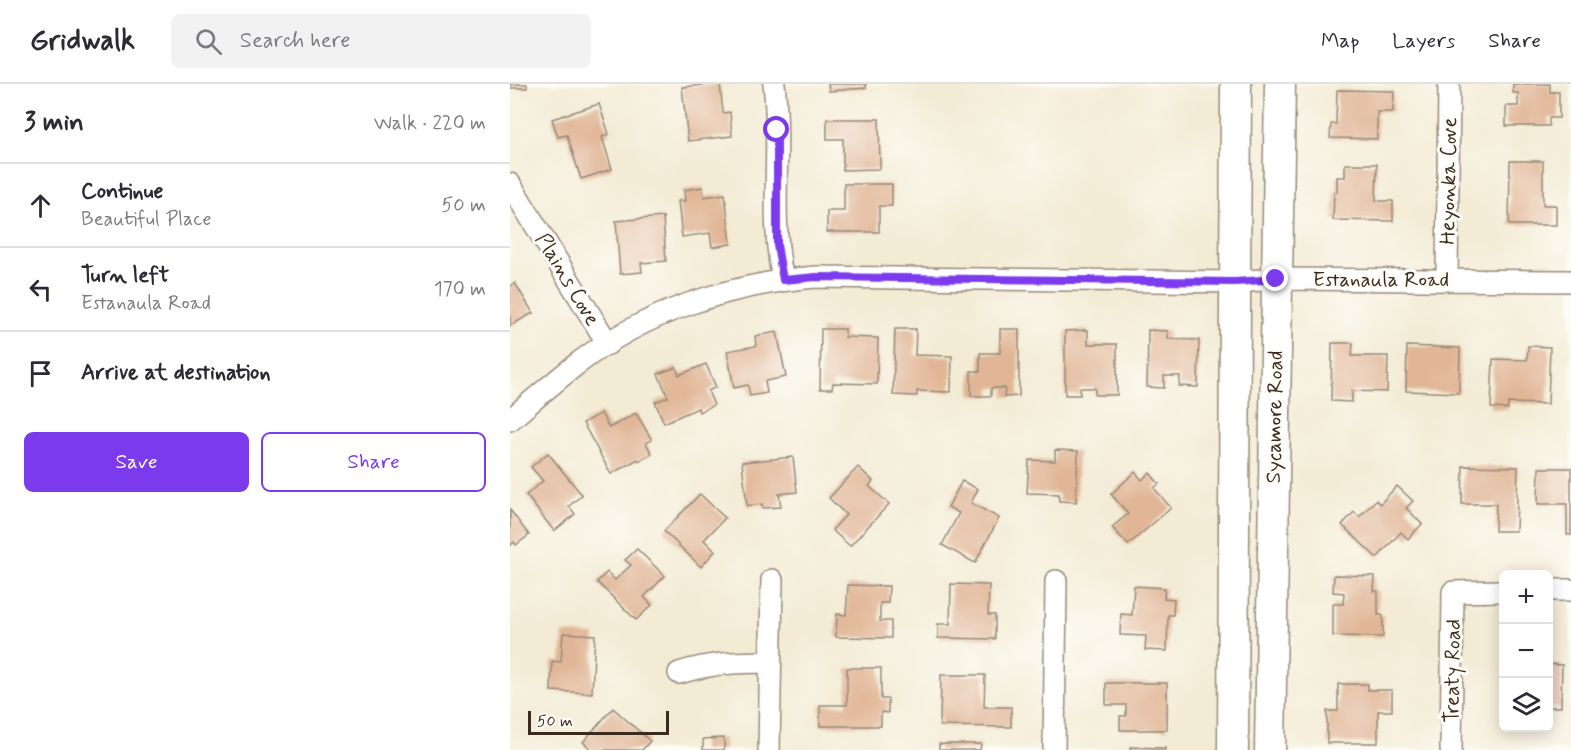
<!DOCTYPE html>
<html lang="en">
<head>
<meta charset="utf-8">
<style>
  body { margin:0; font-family:Mynerve,sans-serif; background:#f2f2f3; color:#2b2b33 }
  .controls { position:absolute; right:18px; bottom:18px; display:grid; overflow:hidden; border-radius:9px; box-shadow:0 3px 15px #0003 }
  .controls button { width:54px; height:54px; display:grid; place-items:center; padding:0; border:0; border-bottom:2px solid #e1e1e2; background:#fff; color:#2b2b33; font:30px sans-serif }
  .scale { position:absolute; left:18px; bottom:15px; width:141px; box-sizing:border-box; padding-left:6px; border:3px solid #3b2a1e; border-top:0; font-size:16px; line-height:21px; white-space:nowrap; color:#3b2a1e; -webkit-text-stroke:4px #fdfcf7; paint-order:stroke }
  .stop { position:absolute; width:18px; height:18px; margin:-14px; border:4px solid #7c3aed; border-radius:50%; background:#fff }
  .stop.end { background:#7c3aed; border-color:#fff; box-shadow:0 2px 6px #0008 }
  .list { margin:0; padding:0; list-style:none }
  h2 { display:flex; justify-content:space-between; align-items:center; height:78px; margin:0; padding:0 24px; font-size:26px }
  h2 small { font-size:20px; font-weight:400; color:#7c7c81 }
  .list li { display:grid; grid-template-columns:39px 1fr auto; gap:18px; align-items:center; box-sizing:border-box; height:84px; padding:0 24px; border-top:2px solid #e1e1e2 }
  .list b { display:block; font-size:22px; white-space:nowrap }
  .list p { margin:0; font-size:20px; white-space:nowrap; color:#7c7c81 }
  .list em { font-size:20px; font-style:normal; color:#7c7c81 }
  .actions { display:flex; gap:12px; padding:18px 24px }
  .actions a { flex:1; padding:14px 0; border:2px solid #7c3aed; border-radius:9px; text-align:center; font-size:21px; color:#7c3aed }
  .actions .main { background:#7c3aed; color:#fff }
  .icon { flex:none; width:33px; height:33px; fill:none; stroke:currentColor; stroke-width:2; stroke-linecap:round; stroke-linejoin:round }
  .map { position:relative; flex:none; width:1061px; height:666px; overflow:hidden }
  header { display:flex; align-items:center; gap:36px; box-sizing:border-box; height:84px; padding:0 30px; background:#fff; border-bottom:2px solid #e1e1e2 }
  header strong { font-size:28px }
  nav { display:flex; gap:33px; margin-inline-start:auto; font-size:21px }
  .search { width:420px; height:54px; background:#f2f2f3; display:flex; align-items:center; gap:15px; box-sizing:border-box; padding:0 21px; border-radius:9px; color:#7c7c81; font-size:22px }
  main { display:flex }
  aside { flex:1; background:#fff }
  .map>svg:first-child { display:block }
</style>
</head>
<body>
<header>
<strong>Gridwalk</strong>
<div class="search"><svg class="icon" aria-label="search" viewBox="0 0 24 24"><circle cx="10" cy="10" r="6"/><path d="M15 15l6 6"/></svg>Search here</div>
<nav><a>Map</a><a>Layers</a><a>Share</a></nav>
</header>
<main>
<aside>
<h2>3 min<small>Walk · 220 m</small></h2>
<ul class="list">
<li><svg class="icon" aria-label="ahead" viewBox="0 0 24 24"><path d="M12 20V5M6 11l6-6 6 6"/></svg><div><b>Continue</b><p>Beautiful Place</p></div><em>50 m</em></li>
<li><svg class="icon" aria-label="left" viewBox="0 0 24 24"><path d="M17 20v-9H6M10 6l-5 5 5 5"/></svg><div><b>Turn left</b><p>Estanaula Road</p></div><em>170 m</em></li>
<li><svg class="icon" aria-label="arrive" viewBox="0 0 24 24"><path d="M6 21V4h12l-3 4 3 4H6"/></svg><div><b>Arrive at destination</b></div></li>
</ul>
<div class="actions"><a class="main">Save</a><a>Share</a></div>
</aside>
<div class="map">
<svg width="1061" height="666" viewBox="0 0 1061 666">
  <rect width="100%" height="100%" fill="#fdfcf7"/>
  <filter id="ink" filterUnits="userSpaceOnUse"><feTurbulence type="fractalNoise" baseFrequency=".0167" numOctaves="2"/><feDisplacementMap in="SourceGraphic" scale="12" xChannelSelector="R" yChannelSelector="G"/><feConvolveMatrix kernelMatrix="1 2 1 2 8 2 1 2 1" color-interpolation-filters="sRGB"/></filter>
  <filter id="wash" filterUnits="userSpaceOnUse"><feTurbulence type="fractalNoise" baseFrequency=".008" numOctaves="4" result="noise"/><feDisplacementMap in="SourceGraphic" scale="24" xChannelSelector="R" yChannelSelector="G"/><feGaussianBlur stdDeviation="1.35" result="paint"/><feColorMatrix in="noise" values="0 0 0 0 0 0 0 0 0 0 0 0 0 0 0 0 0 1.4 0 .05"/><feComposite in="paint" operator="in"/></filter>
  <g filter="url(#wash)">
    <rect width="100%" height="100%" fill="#f3ebd4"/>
    <g id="blocks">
      <!-- building -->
      <g fill="#e1b696">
        <rect x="0" y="0" width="17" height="4"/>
        <path d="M204,0H210L213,29L220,28L222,52L178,57L172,3Z"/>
        <path d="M318,0H356V4L319,7Z"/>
        <path d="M1003,0H1040V8H1049V34H1039V42H996V22H1008V9H1003Z"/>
        <path d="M827,6L884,7L883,28H867V55L820,54L821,40H826Z"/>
        <path d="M89,20L99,50L92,53L102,85L71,95L57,51L48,53L42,35Z"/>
        <path d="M317,35H369L370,85L333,86V55H317Z"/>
        <path d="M1000,77H1033V121H1046V141H999Z"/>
        <path d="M835,80H867L866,117H883V137L823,136L824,108H827V93H835Z"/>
        <path d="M334,100H382V122H369V148H317V127H334Z"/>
        <path d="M193,103L194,113L215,110L221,160L202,163L200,149L172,153L168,117H175L174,106Z"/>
        <path d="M153,133L156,177L131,179L132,188L110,190L106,137Z"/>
        <path d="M5,199L23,229L0,242V202Z"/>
        <path d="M311,245H335V253L368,254L367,300L323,299L322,305H310Z"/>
        <path d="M385,245H406L405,271L442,272L441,308L407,307V312L383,311Z"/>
        <path d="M490,245H509V312L494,313L495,304H481V312H461V287H470V269H490Z"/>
        <path d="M578,246V260H607V311H585V304H570V311H555V247Z"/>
        <path d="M638,246L658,247V255L689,256L688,303L669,302L670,292H654V304L637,303Z"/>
        <path d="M267,248L276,293L255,297L257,309L240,312L238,301L224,304L217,267L246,262L245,252Z"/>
        <path d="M822,259H843L842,272H878L877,308L842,307V318L821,317Z"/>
        <path d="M897,262L950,264L949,309L896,307Z"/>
        <path d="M1018,262L1040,263L1038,320L998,319V325L981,324L983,275L1017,276Z"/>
        <path d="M196,280L206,303L198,307L204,321L189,328L188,324L154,339L145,318L158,313L148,290L166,283L169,291Z"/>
        <path d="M91,329L99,344L126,329L142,356L136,359L142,370L129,377L128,375L101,390L73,339Z"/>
        <path d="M545,366L568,367L566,418L549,417V410L517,409L519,376L545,377Z"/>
        <path d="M38,369L72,411L59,422L65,430L44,447L16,411L33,397L21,383Z"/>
        <path d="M283,373L287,408L269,410L271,423L253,424L252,420L237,422L232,378Z"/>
        <path d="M953,382L1008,383L1006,447H985L986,420H952Z"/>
        <path d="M348,383L363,397L359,402L379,420L340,462L322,446L336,431L319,414Z"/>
        <path d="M1029,384H1061V451H1057V420H1028Z"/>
        <path d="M625,388L632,396L640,389L649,400L644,404L661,424L618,461L602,443L618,430L601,410Z"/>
        <path d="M452,397L468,405L461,419L489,434L465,479L432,461L449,429L438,423Z"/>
        <path d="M887,402L903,417L896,424L912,440L898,455L891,448L867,474L832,441L844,428L849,433L866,416L870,420Z"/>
        <path d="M190,410L215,434L194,456L205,467L191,483L154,447Z"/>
        <path d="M0,426L19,451L6,461L4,458L0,462Z"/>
        <path d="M127,465L155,492L134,513L142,521L126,536L87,498L97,488L105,496L121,481L115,476Z"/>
        <path d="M824,491L865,492L864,507H868V531H873V553L823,552V520H833L834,509L823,508Z"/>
        <path d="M441,500L479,501L478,531H485V555L428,554V540H440Z"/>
        <path d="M338,501L379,502L378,519H370V537H381V554L326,553L327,530L336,531Z"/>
        <path d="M624,502L655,504L654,514L664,515L663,531H658L657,567L635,566L636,552L610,551L611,530L622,531Z"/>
        <path d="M53,549L85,551L82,609L41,607L42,577L51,578Z"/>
        <path d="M1038,580L1052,581L1051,623H1038Z"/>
        <path d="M337,584H371V615H378V629L371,628V642H310V621H337Z"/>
        <path d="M431,591H475L474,623H501V643L430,642Z"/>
        <path d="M596,599H657V646H610V632H616V621H596Z"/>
        <path d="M828,600H858V606H882V627H868V659H817V627H828Z"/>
        <path d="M103,624L140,657L132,666H82L73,658Z"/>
        <path d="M214,654V666H193V655Z"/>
        <path d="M429,660H471L470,666H429Z"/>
        <path d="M620,663L655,664V666H620Z"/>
      </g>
    </g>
  </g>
  <g filter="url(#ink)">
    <use href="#blocks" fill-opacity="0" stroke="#978a79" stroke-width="1.5"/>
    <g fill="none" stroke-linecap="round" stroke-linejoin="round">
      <!-- street casing -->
      <g stroke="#978a79" stroke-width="24">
        <g id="street">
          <path d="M264,0C272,65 259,132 273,196"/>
          <path d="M0,100L98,260"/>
          <path d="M937,195L939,0"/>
          <path d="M0,336C22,317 44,298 67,280C136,227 221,200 306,193L725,198L766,195L1061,197"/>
          <path d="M1038,506H1061"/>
          <path d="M169,589C201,579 227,578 260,578"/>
          <path d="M259,666L262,496"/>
          <path d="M544,666L546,497"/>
          <path d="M941,666L943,508L993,507"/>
        </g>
      </g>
      <!-- secondary casing -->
      <g stroke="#978a79" stroke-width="33">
        <g id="secondary">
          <path d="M723,666L726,0"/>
          <path d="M760,666L770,0"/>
        </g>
      </g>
      <!-- street -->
      <use href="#street" stroke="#fff" stroke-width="21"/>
      <!-- secondary -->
      <use href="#secondary" stroke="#fff" stroke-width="30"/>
    </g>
  </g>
  <g fill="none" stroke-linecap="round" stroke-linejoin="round" filter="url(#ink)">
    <!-- route -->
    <path stroke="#7c3aed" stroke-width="8" d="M267,46V161L273,196L306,193L725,198L766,195"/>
  </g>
  <g text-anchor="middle" stroke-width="6" stroke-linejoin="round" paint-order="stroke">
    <!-- street labels -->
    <g font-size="21" fill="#3b2a1e" stroke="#fdfcf7">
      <text transform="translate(938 97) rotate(-89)" y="7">Heyonka Cove</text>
      <text transform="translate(58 195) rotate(59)" y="7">Plains Cove</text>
      <text x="871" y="202">Estanaula Road</text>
      <text transform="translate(764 333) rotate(-89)" y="7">Sycamore Road</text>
      <text transform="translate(942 587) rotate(-89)" y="7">Treaty Road</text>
    </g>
  </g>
</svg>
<div class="controls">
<button>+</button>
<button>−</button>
<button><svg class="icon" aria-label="layers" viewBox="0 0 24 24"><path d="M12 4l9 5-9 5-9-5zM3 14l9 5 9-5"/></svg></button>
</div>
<div class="scale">50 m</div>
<div class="stop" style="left:267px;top:46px"></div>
<div class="stop end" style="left:766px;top:195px"></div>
</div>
</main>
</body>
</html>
